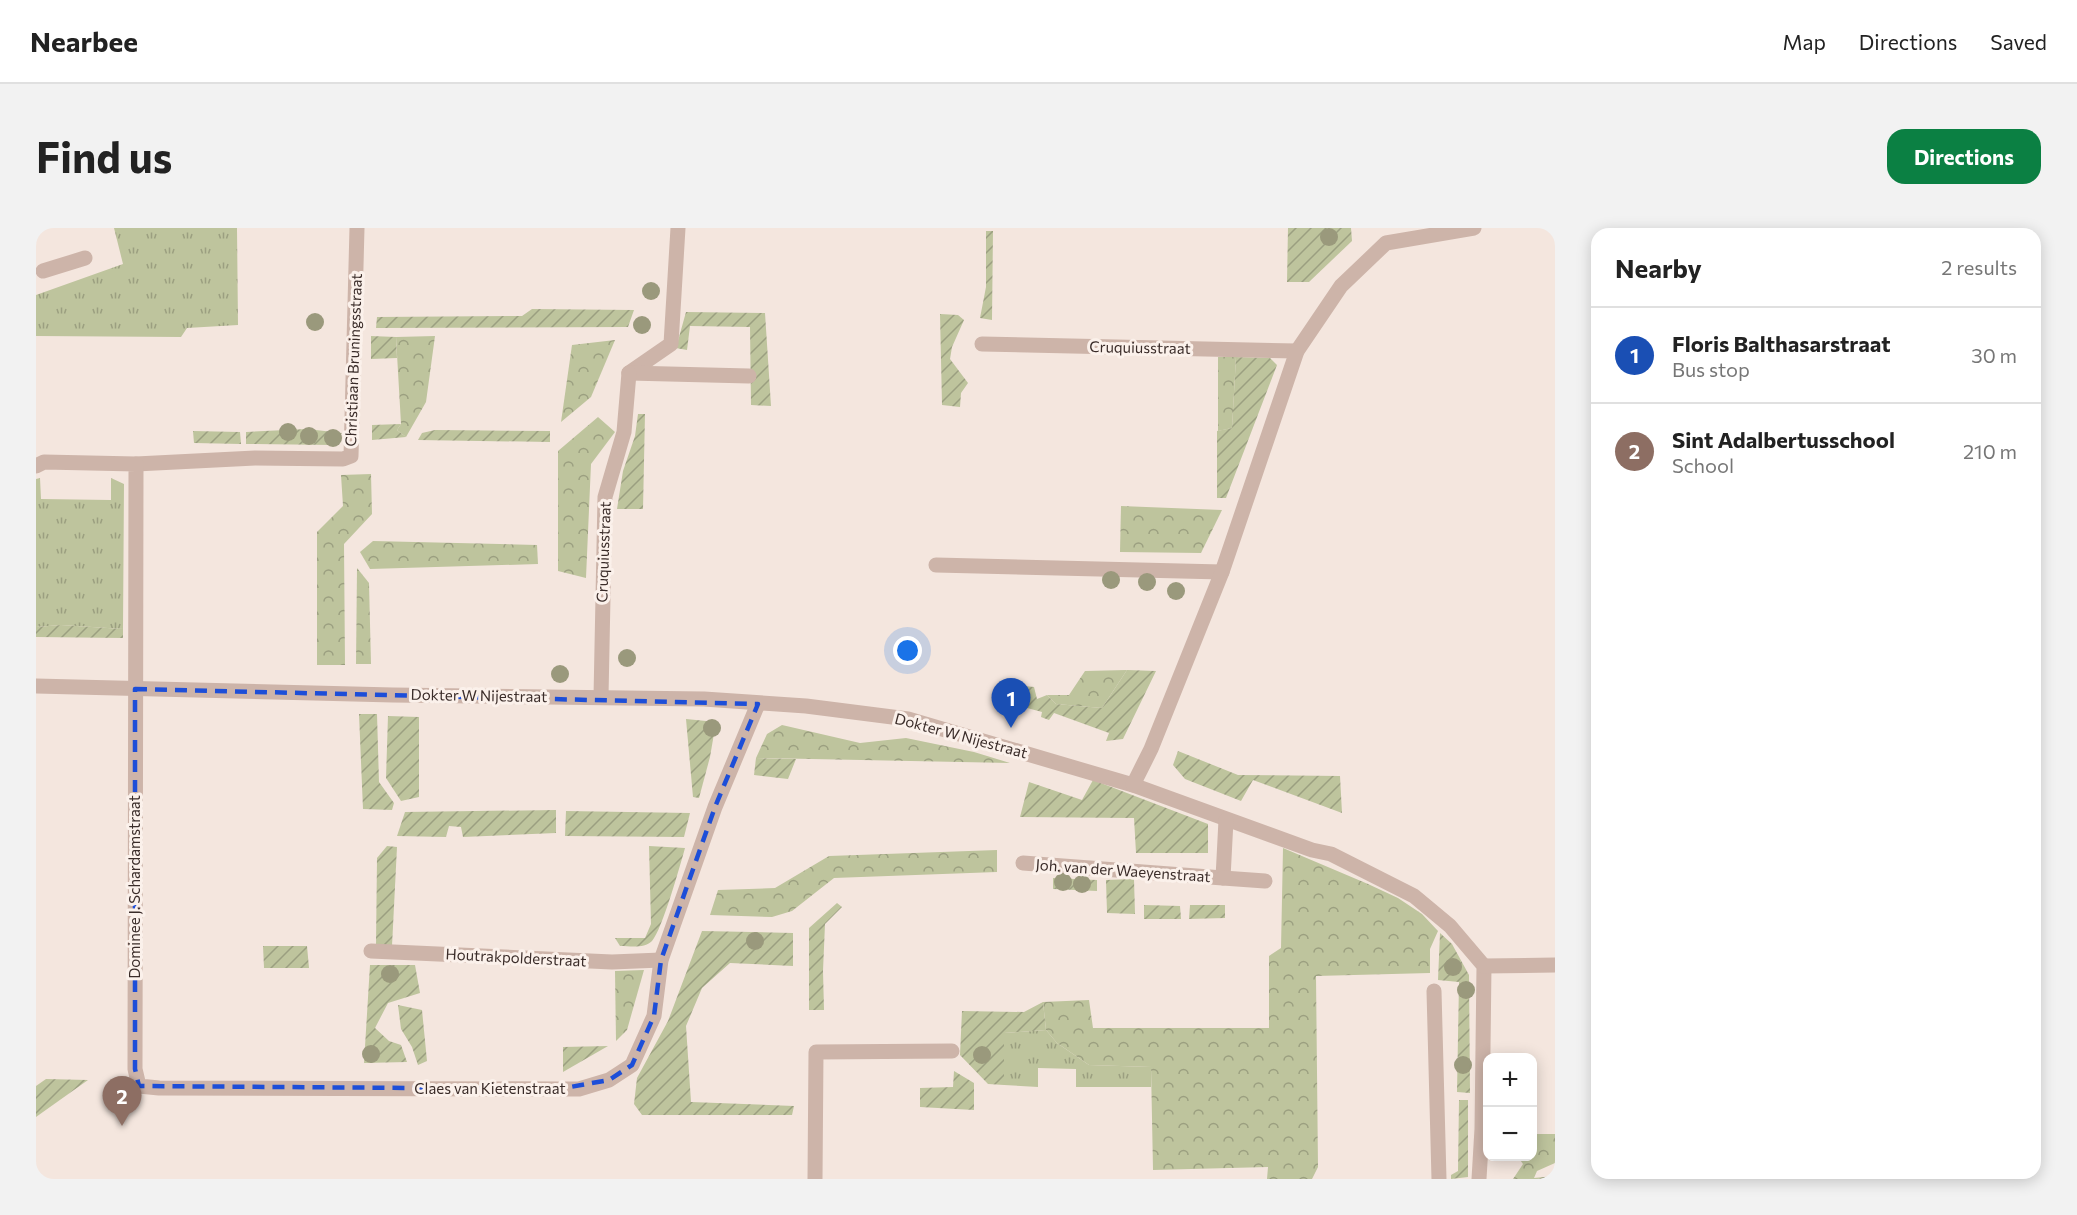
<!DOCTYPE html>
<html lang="en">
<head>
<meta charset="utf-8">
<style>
  body { margin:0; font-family:Commissioner,sans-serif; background:#f2f2f2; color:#222 }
  .controls { position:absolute; right:18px; bottom:18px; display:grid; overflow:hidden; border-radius:12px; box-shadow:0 3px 15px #0003 }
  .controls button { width:54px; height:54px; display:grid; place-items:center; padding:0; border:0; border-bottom:2px solid #e0e0e0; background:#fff; color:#222; font:30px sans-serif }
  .you { position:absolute; left:872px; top:423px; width:21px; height:21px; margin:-15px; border:4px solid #fff; border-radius:50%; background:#1a73e8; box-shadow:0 0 0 9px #1a73e833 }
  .badge { display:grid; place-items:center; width:39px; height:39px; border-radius:50%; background:#0b8043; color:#fff; font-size:20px; font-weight:700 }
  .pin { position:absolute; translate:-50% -50px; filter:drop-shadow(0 2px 3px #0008) }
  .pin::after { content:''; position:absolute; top:32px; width:21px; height:18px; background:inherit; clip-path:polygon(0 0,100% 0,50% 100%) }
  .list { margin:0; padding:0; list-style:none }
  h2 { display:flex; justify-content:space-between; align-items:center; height:78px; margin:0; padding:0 24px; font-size:26px }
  h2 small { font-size:20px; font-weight:400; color:#767676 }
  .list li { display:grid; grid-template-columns:39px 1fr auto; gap:18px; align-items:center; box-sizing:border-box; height:96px; padding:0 24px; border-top:2px solid #e0e0e0 }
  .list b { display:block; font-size:22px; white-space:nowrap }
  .list p { margin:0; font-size:20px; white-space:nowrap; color:#767676 }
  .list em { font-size:20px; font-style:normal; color:#767676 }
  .map { position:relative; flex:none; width:1519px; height:951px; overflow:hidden; border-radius:18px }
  header { display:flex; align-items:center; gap:36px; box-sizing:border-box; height:84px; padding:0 30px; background:#fff; border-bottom:2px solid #e0e0e0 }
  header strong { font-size:28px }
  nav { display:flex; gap:33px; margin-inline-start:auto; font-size:21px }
  .intro { display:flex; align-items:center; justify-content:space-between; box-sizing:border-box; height:144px; padding:0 36px }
  h1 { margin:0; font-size:42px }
  .button { padding:15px 27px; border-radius:18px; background:#0b8043; color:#fff; font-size:21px; font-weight:700 }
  main { display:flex; gap:36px; padding:0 36px }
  aside { flex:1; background:#fff; border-radius:18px; box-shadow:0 3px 15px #0003 }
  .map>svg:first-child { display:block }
</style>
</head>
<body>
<header>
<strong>Nearbee</strong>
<nav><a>Map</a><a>Directions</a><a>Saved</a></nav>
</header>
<div class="intro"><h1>Find us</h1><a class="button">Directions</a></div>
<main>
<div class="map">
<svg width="1519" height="951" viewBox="0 0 1519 951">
  <defs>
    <pattern id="grass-tufts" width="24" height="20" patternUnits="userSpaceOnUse" patternTransform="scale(1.5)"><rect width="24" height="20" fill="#bec49d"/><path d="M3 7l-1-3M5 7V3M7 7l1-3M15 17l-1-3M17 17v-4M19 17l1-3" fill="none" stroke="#9b9f80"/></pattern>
    <pattern id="forest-crowns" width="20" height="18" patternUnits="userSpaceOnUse" patternTransform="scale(1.5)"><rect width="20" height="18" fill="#bec49d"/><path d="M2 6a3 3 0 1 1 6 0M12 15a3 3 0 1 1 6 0" fill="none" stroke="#9b9f80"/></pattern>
    <pattern id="garden-furrows" width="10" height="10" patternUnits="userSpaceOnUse" patternTransform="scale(1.5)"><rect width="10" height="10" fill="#bec49d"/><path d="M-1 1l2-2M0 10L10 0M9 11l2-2" fill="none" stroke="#9b9f80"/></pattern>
  </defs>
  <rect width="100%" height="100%" fill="#f4e6de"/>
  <!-- grass -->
  <g fill="url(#grass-tufts)">
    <path d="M78,0H201L202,97L151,100L145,109L0,108V67L87,36Z"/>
    <path d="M4,250L5,271L75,272V250L88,256L87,401L25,397L0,399V251Z"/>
    <path d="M1010,802L1021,815L1053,837L1115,839V859H1040V841L1002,840V859L968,857V805Z"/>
  </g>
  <!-- forest -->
  <g fill="url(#forest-crowns)">
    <path d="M399,108L390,174L370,209L361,202L365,196L360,109Z"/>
    <path d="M579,112L555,169L525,194L536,117Z"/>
    <path d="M1182,129H1200L1196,200L1182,203Z"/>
    <path d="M562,189L579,204L555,236L550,350L522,343V223Z"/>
    <path d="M335,246L336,286L308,316L309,437H281V304L307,278L305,247Z"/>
    <path d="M1085,278L1186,282L1165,325L1084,324Z"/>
    <path d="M337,313L501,317L502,336L334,341L324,324Z"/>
    <path d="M321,340L333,355L335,436H320Z"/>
    <path d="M1091,442L1066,480L1020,476L1011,467H1033L1049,443Z"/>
    <path d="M746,497L824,515L870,510L938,524L974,535L720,530L731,506Z"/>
    <path d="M1247,620L1332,656L1362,670L1386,686L1402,703L1394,721V745L1280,748L1282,939L1276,951H1231L1232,939L1117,942L1115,839L1053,837L1021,815L1010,802L1007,774L1053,772L1057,800H1233V728L1245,720Z"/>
    <path d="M961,622V644L798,650L756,683L736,689L674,687L682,662L739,660L793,628Z"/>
    <path d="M608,742L591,802L580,813L579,743Z"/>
    <path d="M1497,906H1519V935L1501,943L1498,950L1518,948L1519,951H1477L1487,936L1482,929L1496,928Z"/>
  </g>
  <!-- garden -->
  <g fill="url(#garden-furrows)">
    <path d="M1252,0H1315L1316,13L1273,54H1251Z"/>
    <path d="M950,3H957L956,92L944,90L950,59Z"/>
    <path d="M496,81L598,82L592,99L340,100L341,89L486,88Z"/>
    <path d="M650,84L729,85L735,178L715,177L714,99L654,98L651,122L640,120Z"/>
    <path d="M904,86L922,87L928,92L916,119L914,131L932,155L925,165L924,179L906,177Z"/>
    <path d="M335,108L360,109L361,130L335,131Z"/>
    <path d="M1200,129L1234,130L1241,137L1190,270H1181V203L1196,200Z"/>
    <path d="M602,186H609L607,281H581L587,243L599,208Z"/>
    <path d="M365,196L361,202L370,209L336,212V197Z"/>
    <path d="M271,201L306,205L296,217L210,216V204Z"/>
    <path d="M399,202L514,203V214L382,212L386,205Z"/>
    <path d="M157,203L204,204L205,216L158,215Z"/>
    <path d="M25,397L87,401V410L0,409V399Z"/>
    <path d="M1091,442L1120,443L1087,511L1070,513L1073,505L1018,485L1013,492L1005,489L1006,484L969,474V469L979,457L998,459L1001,471L1011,467L1020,476L1066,480Z"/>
    <path d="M323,486H341L343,554L358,575L356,582L327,581Z"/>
    <path d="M352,488L383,489V569L365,573L350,550Z"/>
    <path d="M650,491L680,494L674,529L663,570L657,569Z"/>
    <path d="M1142,523L1202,547L1304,548L1306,585L1217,552L1205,573L1149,551L1137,537Z"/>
    <path d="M720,530L760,531L752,551L718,547Z"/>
    <path d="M1057,552L1172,596V625H1100L1098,590L984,589L993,554L1046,572Z"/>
    <path d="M520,582V605L427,609L425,599L413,598L410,609L361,608L369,584Z"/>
    <path d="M530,583L654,585L648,609L529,608Z"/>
    <path d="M351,618L361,619L356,718L340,717L341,630Z"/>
    <path d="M613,618L649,620C644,638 626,702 616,713C608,721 594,718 584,718L579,710H609L615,696Z"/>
    <path d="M1017,650L1061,652V663L1017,661Z"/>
    <path d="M1098,651L1099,686L1071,685L1070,652Z"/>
    <path d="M801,675L806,679L789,696L787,743L788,782H773V700Z"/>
    <path d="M1108,677L1144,678L1145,691H1108Z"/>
    <path d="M1154,677H1189V690L1153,691Z"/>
    <path d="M666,703L757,705V738L694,735L666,760L650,798L655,874L758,878L756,887H606L598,876L601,850L632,793Z"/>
    <path d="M1404,705L1416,716L1433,747L1434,865L1421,864L1423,754L1402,752Z"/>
    <path d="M227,718H271L273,740H228Z"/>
    <path d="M334,737H379L384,765L352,775L339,800L353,813L365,817L371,834L328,835Z"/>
    <path d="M1007,774L1010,802L968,805V857L952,856L924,827L926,783L988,784Z"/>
    <path d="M362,777L386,782L391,833L382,837L376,819L365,801Z"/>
    <path d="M572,818L527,844V819Z"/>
    <path d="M918,843L938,855V882L884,879V860L917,859Z"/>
    <path d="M10,851L52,852L0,889V858Z"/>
    <path d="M1423,872H1432V949L1415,951V947L1422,943Z"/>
  </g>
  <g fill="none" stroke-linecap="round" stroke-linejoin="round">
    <!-- service -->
    <g stroke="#cdb4a9" stroke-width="15">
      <path d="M7,43L49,30"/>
      <path d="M1398,763L1403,951"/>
    </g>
    <!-- minor -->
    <g stroke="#cdb4a9" stroke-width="15">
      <path d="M946,116L1261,123"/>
      <path d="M593,145L635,116L642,0"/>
      <path d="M593,145L713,148"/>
      <path d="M100,236L219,230L307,231L315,228L321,0"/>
      <path d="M0,238L8,234L100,236L99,841L103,858L123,860L523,861H543L573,852L596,837L618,788L625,732L679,579L722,476"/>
      <path d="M900,337L1186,344"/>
      <path d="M0,458L357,467L668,471L770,478L872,491L1097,557L1276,622L1295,626L1378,668L1414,698L1448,738L1446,901L1443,951"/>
      <path d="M565,469L569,269L588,204L593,145"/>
      <path d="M1097,557L1115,521L1186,344L1261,123L1305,58L1350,15L1438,0"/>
      <path d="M987,635L1187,650L1190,592"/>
      <path d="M1187,650L1229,653"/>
      <path d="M335,723L576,734L625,732"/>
      <path d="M1448,738L1519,737"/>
      <path d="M779,951L780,824L916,823"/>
    </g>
  </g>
  <!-- trees -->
  <g fill="#9a997c">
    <circle cx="1293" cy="9" r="9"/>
    <circle cx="615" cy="63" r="9"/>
    <circle cx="279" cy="94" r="9"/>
    <circle cx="606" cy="97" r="9"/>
    <circle cx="252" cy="204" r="9"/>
    <circle cx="273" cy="208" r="9"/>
    <circle cx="297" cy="210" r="9"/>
    <circle cx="1075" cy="352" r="9"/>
    <circle cx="1111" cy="354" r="9"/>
    <circle cx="1140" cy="363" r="9"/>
    <circle cx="591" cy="430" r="9"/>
    <circle cx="524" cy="446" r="9"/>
    <circle cx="676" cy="500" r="9"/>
    <circle cx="1027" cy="654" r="9"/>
    <circle cx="1046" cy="656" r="9"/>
    <circle cx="719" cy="713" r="9"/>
    <circle cx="1417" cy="739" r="9"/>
    <circle cx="354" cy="746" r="9"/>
    <circle cx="1430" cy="762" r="9"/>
    <circle cx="335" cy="826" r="9"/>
    <circle cx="946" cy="827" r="9"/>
    <circle cx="1427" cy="837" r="9"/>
  </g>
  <!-- marked area -->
  <path fill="none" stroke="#1d4ed8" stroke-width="4.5" stroke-dasharray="12 8" stroke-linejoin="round" d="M99,461L722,476L679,579L625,732L618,788L596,837L573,852L523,861L103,858L99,841Z"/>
  <g text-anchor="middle" stroke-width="6" stroke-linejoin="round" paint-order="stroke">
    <!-- street labels -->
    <g font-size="15" fill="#3a2c29" stroke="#fbf1eb">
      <text transform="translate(1104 120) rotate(1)" y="5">Cruquiusstraat</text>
      <text transform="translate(318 132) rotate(-88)" y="5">Christiaan Bruningsstraat</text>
      <text transform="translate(568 324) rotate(-88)" y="5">Cruquiusstraat</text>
      <text transform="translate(443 468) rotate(1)" y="5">Dokter W Nijestraat</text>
      <text transform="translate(925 508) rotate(15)" y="5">Dokter W Nijestraat</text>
      <text transform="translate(1087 643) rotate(4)" y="5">Joh. van der Waeyenstraat</text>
      <text transform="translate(99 659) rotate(-90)" y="5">Dominee J. Schardamstraat</text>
      <text transform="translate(480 730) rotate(3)" y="5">Houtrakpolderstraat</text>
      <text x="454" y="866">Claes van Kietenstraat</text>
    </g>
  </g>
</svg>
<div class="controls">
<button>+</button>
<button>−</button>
</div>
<div class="you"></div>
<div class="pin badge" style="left:975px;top:500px;background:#1a4fb4">1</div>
<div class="pin badge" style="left:86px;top:898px;background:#8d6e63">2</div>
</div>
<aside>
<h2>Nearby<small>2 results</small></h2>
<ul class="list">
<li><span class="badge" style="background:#1a4fb4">1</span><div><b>Floris Balthasarstraat</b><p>Bus stop</p></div><em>30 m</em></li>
<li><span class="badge" style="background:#8d6e63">2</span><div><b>Sint Adalbertusschool</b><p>School</p></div><em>210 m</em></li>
</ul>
</aside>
</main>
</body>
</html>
